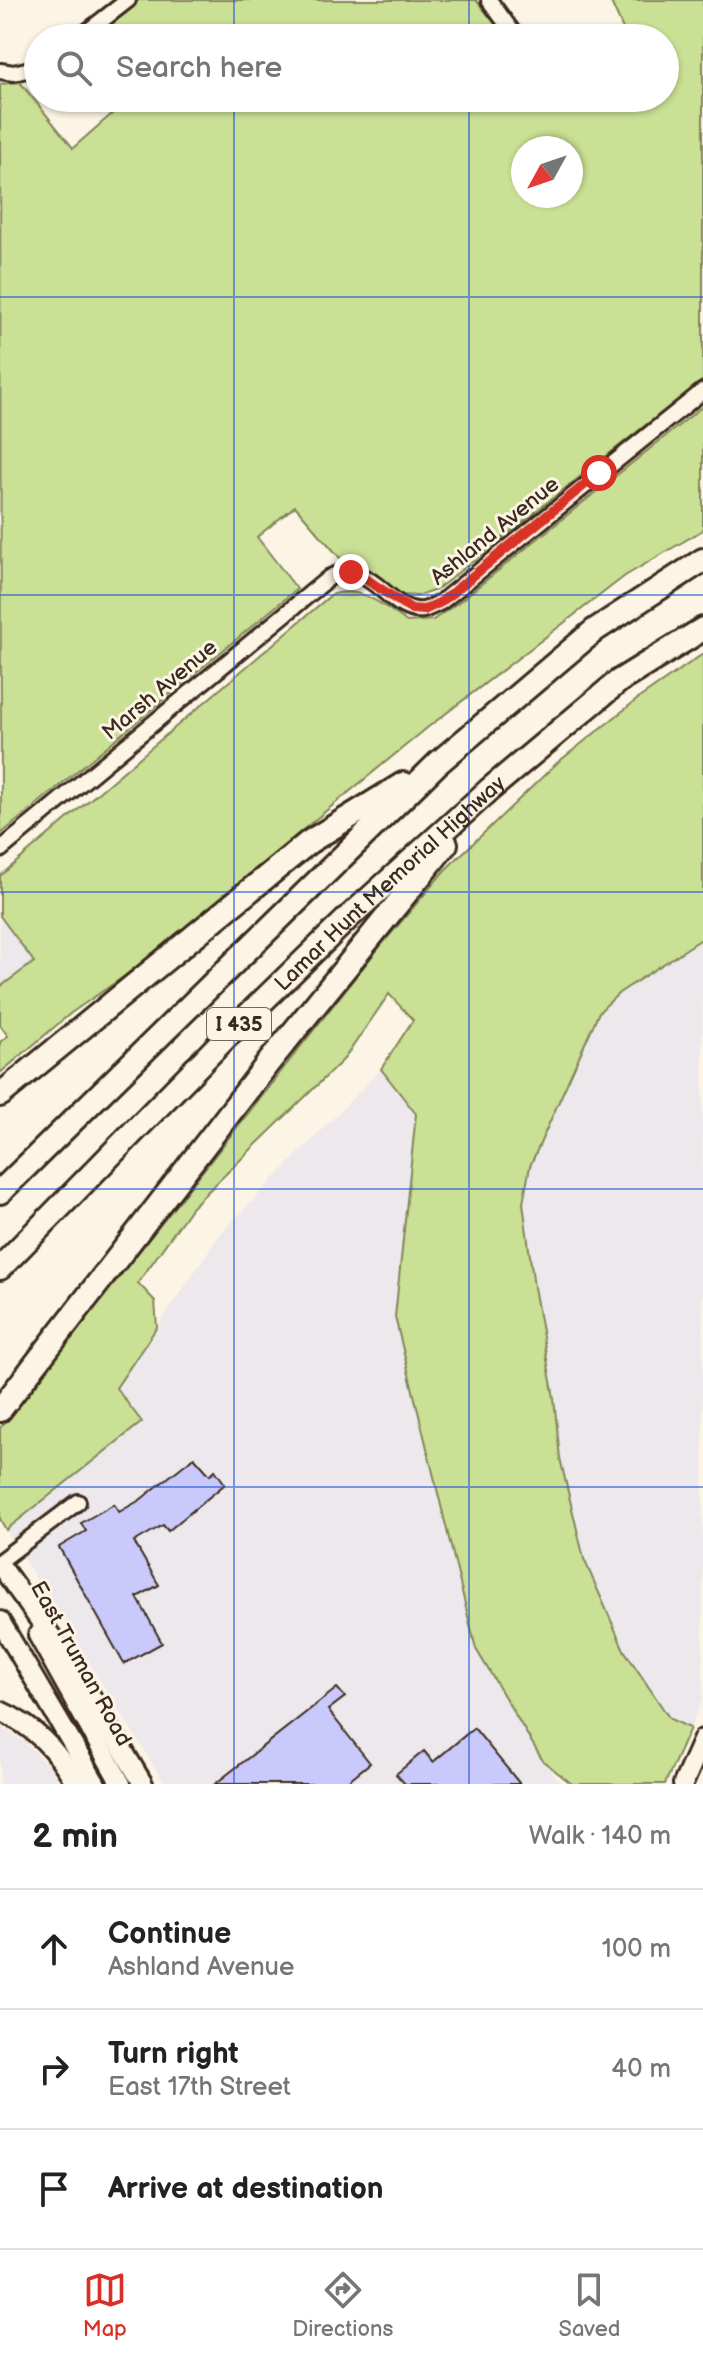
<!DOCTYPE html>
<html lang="en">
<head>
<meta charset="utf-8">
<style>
  body { margin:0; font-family:"Balsamiq Sans",sans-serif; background:#f2f2f2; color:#222 }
  .compass { position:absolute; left:511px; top:136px; width:72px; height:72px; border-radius:50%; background:#fff; box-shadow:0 2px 6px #0004; rotate:230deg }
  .stop { position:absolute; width:24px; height:24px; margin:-18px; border:6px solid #d93025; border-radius:50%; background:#fff }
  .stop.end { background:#d93025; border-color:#fff; box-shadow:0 2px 8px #0008 }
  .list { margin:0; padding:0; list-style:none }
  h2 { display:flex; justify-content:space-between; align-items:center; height:104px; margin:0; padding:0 32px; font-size:34px }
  h2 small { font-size:26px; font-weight:400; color:#767676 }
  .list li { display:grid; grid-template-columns:52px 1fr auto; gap:24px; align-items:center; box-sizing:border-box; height:120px; padding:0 32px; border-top:2px solid #e0e0e0 }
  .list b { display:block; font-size:30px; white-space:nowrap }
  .list p { margin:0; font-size:26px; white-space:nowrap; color:#767676 }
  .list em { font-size:26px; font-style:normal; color:#767676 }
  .icon { flex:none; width:44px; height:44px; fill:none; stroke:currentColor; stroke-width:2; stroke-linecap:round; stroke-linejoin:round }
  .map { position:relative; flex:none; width:703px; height:1784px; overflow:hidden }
  .search { position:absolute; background:#fff; box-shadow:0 2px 6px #0004; left:24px; right:24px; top:24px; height:88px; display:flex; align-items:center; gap:20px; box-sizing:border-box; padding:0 28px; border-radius:44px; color:#767676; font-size:30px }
  .sheet { height:464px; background:#fff }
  nav { display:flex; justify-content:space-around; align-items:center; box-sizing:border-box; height:112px; border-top:2px solid #e0e0e0; background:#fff; font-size:22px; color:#767676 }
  nav a { display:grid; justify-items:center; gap:4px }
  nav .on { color:#d93025 }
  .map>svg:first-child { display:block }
</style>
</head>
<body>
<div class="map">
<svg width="703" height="1784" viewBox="0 0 703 1784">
  <rect width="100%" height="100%" fill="#fcf5e5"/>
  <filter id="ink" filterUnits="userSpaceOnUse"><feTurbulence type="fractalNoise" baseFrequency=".0125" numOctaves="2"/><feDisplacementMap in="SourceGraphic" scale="16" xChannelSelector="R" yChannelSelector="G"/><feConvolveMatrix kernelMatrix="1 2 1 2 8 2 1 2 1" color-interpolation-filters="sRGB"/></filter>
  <g filter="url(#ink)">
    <!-- built -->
    <g fill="#ede8ec">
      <path d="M0,916L35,962L0,987Z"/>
      <path d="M703,938V1699L690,1728L670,1719L624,1650L584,1559L560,1457L554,1398L534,1287L523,1203L530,1166L599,1012L619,993Z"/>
      <path d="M381,1069L416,1114L395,1317L476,1649L543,1761L562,1784H165L6,1531L142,1422L116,1388L220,1234Z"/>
      <path d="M0,1726L25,1742L52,1769L61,1784H0Z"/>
    </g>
    <!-- green -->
    <g fill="#cae095" stroke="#82855a" stroke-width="2" fill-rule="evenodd">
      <path d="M139,0H476L506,38H88Z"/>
      <path d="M610,0H703V380L436,590L418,596L403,595L355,562L340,558L295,506L257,537L297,589L1,834L0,84L20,82L73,148L130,98H555L561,105L580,98H665V38H627ZM523,148H571V196H523Z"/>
      <path d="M703,406V530L625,576L427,728L126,975L71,1013L0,1073V1042L8,1036L0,1025V987L34,962L0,916V876L331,595C360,585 384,605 407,622L433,620L460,601Z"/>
      <path d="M703,654V938L619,993L599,1012L530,1166L523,1203L534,1287L554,1398L560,1458L584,1559L624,1650L670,1719L690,1728L665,1784H572L543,1761L476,1649L395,1317L416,1114L381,1069L413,1020L389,994L344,1059L192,1207L138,1283L155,1301L157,1327L116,1388L142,1422L6,1530L0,1519V1428L372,956L445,870L557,763L639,698Z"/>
    </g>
    <!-- building -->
    <g fill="#cac9fc" stroke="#3b2a1e" stroke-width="2">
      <path d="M194,1457L210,1475L215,1470L225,1484L168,1531L163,1525L134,1542L159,1585L137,1597L162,1643L124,1664L59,1547L86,1531L81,1523L114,1504L119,1512L140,1500Z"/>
      <path d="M337,1688L345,1697L328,1710L370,1763L344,1784H215Z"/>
      <path d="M474,1728L520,1784H405L396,1774L424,1751L433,1762Z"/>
    </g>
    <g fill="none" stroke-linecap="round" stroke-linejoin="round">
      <!-- minor casing -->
      <g stroke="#3b2a1e" stroke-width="20">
        <g id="minor">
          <path d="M489,0L517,38"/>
          <path d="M79,38L128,0"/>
          <path d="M0,71L14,73L38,67"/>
          <path d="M0,850L330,577C373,557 389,615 423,610C428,609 435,605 441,602L703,391"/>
          <path d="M0,1561L78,1502"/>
        </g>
      </g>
      <!-- major casing -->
      <g stroke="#3b2a1e" stroke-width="24">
        <g id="major">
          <path d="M0,1565L74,1668L143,1784"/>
          <path d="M0,1621L96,1784"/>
          <path d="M38,1635L121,1784"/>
          <path d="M0,1711C34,1726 59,1752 76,1784"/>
          <path d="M683,1784L703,1739"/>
        </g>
      </g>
      <!-- highway casing -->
      <g stroke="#3b2a1e" stroke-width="28">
        <g id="highway">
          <path d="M0,1095L309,842L403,784"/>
          <path d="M0,1192L438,763L595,630L703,560"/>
          <path id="s1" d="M0,1268L239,1024L348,918L489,790L619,681L703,629"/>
          <path d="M0,1410L269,1062L446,844"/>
        </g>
      </g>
      <!-- minor -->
      <use href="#minor" stroke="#fcf5e5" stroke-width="14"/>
      <!-- major -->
      <use href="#major" stroke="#fcf5e5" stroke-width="18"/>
      <!-- highway -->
      <use href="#highway" stroke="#fcf5e5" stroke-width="22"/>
    </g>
  </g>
  <g fill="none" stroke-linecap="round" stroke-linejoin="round" filter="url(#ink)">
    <!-- route -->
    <path stroke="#d93025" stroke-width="10" d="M351,572H355L411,609L424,610L441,602L599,473"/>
  </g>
  <!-- grid -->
  <path fill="none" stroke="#1d4ed8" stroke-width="2" stroke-opacity="0.55" d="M234,0V38M469,0V38M234,98V1784M469,98V1784M0,297H703M0,595H703M0,892H703M0,1189H703M0,1487H703"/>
  <g text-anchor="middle" stroke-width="6" stroke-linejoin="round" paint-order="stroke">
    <!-- shield labels -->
    <rect fill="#fcf5e5" stroke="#75675a" stroke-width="2" x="207" y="1008" width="64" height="32" rx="6"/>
    <g font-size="20" font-weight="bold" fill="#3b2a1e">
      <text x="239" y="1031">I 435</text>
    </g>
    <!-- street labels -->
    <g font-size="22" fill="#3b2a1e" stroke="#fcf5e5">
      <text transform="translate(494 530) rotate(-39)" y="8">Ashland Avenue</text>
      <text transform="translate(159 689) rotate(-40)" y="8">Marsh Avenue</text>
      <text dy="8" stroke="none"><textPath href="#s1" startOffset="548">Lamar Hunt Memorial Highway</textPath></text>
      <text transform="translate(82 1663) rotate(61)" y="8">East Truman Road</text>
    </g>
  </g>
</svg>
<svg class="compass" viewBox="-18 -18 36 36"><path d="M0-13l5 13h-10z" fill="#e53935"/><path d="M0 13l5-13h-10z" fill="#767676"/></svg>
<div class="stop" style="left:599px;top:473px"></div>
<div class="stop end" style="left:351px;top:572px"></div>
<div class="search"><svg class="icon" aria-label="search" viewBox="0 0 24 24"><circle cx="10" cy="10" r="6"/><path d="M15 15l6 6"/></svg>Search here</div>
</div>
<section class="sheet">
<h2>2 min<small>Walk · 140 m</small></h2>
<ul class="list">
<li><svg class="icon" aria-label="ahead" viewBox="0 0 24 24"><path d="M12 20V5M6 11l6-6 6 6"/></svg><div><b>Continue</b><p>Ashland Avenue</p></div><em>100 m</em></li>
<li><svg class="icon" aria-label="right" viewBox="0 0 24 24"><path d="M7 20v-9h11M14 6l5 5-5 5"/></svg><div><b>Turn right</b><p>East 17th Street</p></div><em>40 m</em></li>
<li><svg class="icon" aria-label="arrive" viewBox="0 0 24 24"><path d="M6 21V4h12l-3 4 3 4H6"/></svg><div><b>Arrive at destination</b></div></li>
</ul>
</section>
<nav>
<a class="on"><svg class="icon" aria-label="map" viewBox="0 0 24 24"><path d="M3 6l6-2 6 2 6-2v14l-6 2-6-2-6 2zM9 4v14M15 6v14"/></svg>Map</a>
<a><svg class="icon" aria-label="directions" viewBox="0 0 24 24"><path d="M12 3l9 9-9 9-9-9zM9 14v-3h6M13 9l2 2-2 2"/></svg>Directions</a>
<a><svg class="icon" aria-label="saved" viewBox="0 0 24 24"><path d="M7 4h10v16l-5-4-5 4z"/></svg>Saved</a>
</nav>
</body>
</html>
